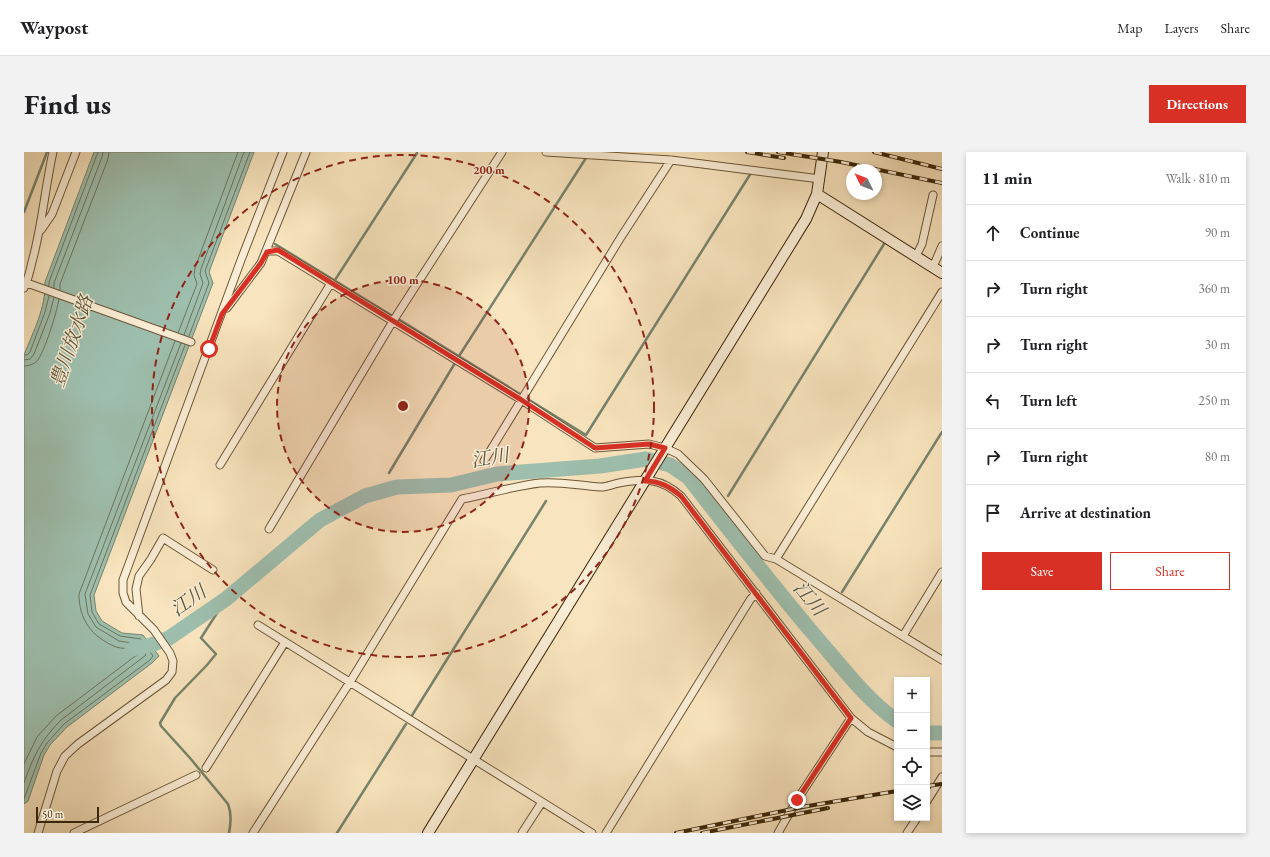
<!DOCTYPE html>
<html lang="en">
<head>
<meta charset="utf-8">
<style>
	body { margin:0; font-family:"EB Garamond","Noto Serif JP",serif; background:#f2f2f2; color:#202124 }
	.controls { position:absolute; right:12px; bottom:12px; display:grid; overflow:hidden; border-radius:0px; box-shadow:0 2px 6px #0003 }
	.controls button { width:36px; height:36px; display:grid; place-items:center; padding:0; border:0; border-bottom:1px solid #e0e0e0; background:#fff; color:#202124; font:20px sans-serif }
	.compass { position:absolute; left:822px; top:12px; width:36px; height:36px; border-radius:50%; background:#fff; box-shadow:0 2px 6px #0003; rotate:312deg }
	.scale { position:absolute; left:12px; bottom:10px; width:63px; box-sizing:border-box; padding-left:4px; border:2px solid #3c280a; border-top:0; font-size:11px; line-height:14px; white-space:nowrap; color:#3c280a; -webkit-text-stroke:3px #faedd5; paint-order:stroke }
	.stop { position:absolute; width:12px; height:12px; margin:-9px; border:3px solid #d93025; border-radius:50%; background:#fff }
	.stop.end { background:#d93025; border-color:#fff; box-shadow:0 1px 4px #0008 }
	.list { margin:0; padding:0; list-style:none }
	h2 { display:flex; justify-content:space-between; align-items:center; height:52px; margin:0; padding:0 16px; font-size:17px }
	h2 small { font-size:13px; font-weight:400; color:#757577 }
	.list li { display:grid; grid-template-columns:26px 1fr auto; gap:12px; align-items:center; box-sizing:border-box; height:56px; padding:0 16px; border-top:1px solid #e0e0e0 }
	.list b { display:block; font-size:15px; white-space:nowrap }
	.list em { font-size:13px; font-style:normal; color:#757577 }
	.actions { display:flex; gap:8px; padding:12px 16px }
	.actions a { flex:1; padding:9px 0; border:1px solid #d93025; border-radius:0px; text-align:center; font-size:14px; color:#d93025 }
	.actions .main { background:#d93025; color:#fff }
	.icon { flex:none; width:22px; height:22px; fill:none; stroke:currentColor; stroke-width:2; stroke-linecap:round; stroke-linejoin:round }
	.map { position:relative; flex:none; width:918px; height:681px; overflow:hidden; border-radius:0px }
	header { display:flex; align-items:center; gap:24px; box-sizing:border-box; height:56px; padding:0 20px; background:#fff; border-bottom:1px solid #e0e0e0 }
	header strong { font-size:19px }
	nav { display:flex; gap:22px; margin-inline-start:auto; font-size:14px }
	.intro { display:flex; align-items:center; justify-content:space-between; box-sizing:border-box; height:96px; padding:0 24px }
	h1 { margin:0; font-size:28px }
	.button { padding:10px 18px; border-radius:0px; background:#d93025; color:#fff; font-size:14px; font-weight:700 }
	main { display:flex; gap:24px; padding:0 24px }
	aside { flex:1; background:#fff; border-radius:0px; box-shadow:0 2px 6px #0003 }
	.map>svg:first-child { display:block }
	.water { fill:#9ebfae; stroke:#77836c }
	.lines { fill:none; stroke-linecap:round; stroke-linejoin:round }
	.shore { stroke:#6d745c; stroke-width:1 }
	.stream { stroke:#77836c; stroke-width:2.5 }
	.river { stroke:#9ebfae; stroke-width:15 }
	.street-casing { stroke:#6b5737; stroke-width:9 }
	.secondary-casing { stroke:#3c280a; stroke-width:12 }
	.street { stroke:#faedd5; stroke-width:7 }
	.secondary { stroke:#faedd5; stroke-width:10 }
	.rail-casing { stroke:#3c280a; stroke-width:4 }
	.rail { stroke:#faedd5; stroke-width:2.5; stroke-dasharray:8; stroke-linecap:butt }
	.route { stroke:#d93025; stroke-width:5 }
	.ring { fill:none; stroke:#8f2418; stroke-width:2; stroke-dasharray:7 5 }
	.labels { text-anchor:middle; stroke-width:3; stroke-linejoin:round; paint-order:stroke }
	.water-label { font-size:19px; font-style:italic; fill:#59553b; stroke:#faedd5 }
	.centre { fill:#8f2418; stroke:#faedd5; stroke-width:2 }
	.ring-label { font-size:12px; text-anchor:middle; font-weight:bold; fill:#8f2418; stroke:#faedd5; stroke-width:3; stroke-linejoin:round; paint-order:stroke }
</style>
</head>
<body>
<header>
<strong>Waypost</strong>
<nav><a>Map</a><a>Layers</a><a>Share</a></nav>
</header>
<div class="intro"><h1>Find us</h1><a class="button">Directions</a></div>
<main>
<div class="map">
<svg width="918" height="681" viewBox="0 0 918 681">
	<rect width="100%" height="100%" fill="#f8e4be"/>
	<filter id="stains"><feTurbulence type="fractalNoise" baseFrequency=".005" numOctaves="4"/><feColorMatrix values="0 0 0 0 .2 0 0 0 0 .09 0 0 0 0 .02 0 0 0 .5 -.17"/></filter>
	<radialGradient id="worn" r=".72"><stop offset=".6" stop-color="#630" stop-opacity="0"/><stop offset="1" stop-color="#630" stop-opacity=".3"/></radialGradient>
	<!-- water -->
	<path class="water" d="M70 0H230L185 120 189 131 70 443 72 459 78 469 98 481 119 483 135 504 128 511 43 575 26 593 20 603 4 649 0 652V203C9 180 22 156 21 130Z"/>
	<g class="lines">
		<!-- shore -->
		<path class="shore" d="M25 134V130L74 0
			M30 136V131L78 5 79 0
			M36 138V132L84 7 85 0
			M154 181 173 132 170 123 171 116 214 0
			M160 183 179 131 176 122 177 117 220 0
			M165 184 185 131 181 119 226 0
			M0 203H3L6 200 21 160 25 144
			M0 208 6 207 10 202 26 161 30 145
			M0 214C4 214 8 213 12 210 20 203 33 159 35 147
			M0 612 13 585 32 564 114 502 111 497C105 496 98 497 92 495 68 485 55 468 55 442L151 189
			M0 631C9 605 17 588 37 568L122 503 114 492 95 489 72 475 64 462 61 442 157 191
			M0 647 17 601 23 591 40 572 126 508 129 504 117 487 96 484 75 472 68 460 66 443 161 193"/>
		<!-- stream -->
		<path class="stream" d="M0 60 23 0
			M251 92 367 163
			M311 128 393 1
			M376 168 496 242
			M435 204 562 6
			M502 246 562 283 727 21
			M365 321 431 211
			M704 344 860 92
			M818 440 918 280
			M202 447 177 486 192 502 183 513 151 546 136 571 137 574 166 606 204 652C208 662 207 671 205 681
			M387 565 522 349
			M313 681 382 572"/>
		<!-- river -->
		<path class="river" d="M108 497 127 493 145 486 161 475 202 447 296 368 341 344 373 335 427 333 473 322 576 314 622 307 646 313 664 325C706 379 749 434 793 486 818 515 842 547 873 569
			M903 581H918"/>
		<!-- street casing -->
		<g class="street-casing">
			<path id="street" d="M522 0 647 8 796 27
				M17 78 28 62 52 0
				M243 99H254L496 247 571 296 625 292 641 296 654 302 680 327 741 404 752 407 918 508
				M892 104 898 92 909 43
				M909 115 918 94
				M3 131 167 190
				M0 136C4 128 6 119 8 110 18 74 21 36 29 0
				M203 156 237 111 282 0
				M460 309 597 85 647 8
				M196 313 307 131
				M245 377 369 169 478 0
				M752 407 918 140
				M115 464 112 437 115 424 127 407 139 386 189 418
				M234 473 568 681
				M879 484 918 420
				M903 600H918
				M182 616 261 490
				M903 649 918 625
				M14 681 33 619 41 604 54 592 142 528 148 520 149 509 146 501 130 478 102 450 99 441V428L217 108 259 0
				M50 681 172 623
				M229 681 326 530 438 347C464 342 490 334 516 331 537 329 556 334 577 335 583 335 589 332 595 331 620 326 637 326 657 344L827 566 844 580 873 595
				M498 681 518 650
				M582 681 726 448 732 441
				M754 681 773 648 827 566
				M883 681 893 666"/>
		</g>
		<!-- secondary casing -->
		<g class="secondary-casing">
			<path id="secondary" d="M793 42 918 121
				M404 681 782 67 793 42 799 0"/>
		</g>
		<!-- street -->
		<use href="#street" class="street"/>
		<!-- secondary -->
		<use href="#secondary" class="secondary"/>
		<!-- rail casing -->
		<g class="rail-casing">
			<path id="rail" d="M723 0 760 6
				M754 0 817 10 918 31
				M850 0 918 17
				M903 634 918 632
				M652 681 778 655 873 639
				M678 681 804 656"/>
		</g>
		<!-- rail -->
		<use href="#rail" class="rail"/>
	</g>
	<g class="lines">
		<!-- route -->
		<path class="route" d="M185 197 198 162 237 111 243 100 254 98 496 247 571 296 625 292 641 296 621 329C636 329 646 335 657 344L827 566 773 648"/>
	</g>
	<!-- distance rings -->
	<circle cx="379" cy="254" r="126" fill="#8f2418" fill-opacity=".12"/>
	<g class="ring">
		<circle cx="379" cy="254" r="126"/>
		<circle cx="379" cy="254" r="251"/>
	</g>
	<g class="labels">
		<!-- water labels -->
		<g class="water-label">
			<text transform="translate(47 189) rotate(-71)" y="7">豊川放水路</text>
			<text transform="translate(466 305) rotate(-9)" y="7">江川</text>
			<text transform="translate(786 446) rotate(50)" y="7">江川</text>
			<text transform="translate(164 448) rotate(-35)" y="7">江川</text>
		</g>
	</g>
	<circle cx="379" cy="254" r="6" class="centre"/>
	<g class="ring-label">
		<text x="465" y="22">200 m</text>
		<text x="379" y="132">100 m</text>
	</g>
	<rect width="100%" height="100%" filter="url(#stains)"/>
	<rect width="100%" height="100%" fill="url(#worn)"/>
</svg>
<div class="controls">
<button>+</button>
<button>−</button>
<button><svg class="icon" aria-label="locate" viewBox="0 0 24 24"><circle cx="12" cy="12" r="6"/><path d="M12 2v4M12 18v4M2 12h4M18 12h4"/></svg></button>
<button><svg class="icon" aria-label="layers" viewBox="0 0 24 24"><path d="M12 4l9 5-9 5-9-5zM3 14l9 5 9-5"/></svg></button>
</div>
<svg class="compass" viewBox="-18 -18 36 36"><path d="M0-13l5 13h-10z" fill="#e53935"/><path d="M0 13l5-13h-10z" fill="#757577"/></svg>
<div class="scale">50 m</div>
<div class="stop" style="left:185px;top:197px"></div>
<div class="stop end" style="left:773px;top:648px"></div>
</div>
<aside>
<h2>11 min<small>Walk · 810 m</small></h2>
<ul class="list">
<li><svg class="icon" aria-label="ahead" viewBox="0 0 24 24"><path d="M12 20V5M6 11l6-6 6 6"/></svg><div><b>Continue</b></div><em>90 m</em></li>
<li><svg class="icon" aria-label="right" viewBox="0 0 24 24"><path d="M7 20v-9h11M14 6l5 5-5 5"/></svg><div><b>Turn right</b></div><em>360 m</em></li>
<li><svg class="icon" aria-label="right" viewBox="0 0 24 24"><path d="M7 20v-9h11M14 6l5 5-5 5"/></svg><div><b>Turn right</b></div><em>30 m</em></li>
<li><svg class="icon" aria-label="left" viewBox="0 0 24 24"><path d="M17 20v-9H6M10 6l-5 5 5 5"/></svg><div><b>Turn left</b></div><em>250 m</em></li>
<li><svg class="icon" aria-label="right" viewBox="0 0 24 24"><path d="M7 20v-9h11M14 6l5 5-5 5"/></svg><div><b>Turn right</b></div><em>80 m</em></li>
<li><svg class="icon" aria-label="arrive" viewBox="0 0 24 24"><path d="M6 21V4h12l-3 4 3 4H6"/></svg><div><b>Arrive at destination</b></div></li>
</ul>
<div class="actions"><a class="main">Save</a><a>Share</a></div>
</aside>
</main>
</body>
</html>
